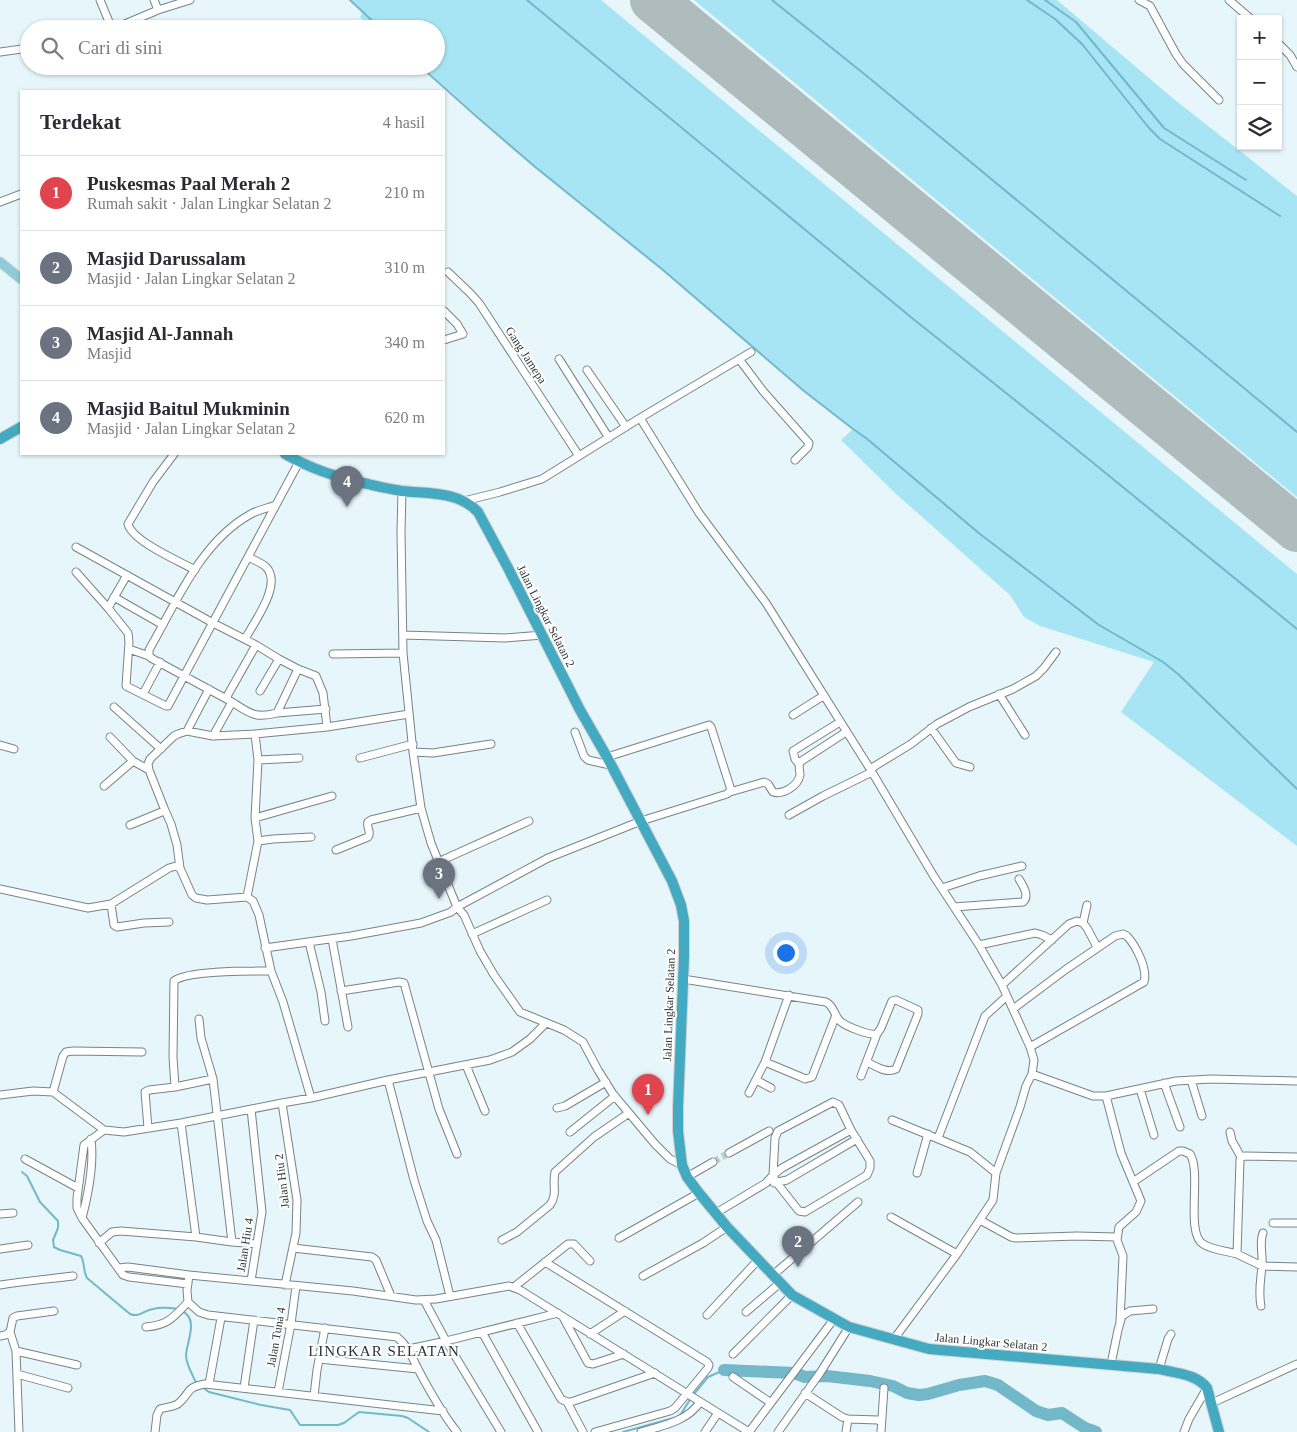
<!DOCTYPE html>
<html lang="id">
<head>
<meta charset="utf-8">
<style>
	body { margin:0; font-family:"Times New Roman",serif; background:#f2f2f3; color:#2b2b33 }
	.controls { position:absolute; right:15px; top:15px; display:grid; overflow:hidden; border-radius:0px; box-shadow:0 1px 4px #0004 }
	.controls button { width:45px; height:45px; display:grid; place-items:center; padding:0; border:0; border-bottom:1px solid #e1e1e2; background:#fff; color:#2b2b33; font:25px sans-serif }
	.you { position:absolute; left:785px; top:952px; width:18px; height:18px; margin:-12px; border:4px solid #fff; border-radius:50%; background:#1a73e8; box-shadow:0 0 0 8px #1a73e833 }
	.badge { display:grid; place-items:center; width:32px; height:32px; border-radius:50%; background:#d93025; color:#fff; font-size:16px; font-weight:700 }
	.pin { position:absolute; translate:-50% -41px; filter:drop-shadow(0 1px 2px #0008) }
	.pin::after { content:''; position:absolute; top:26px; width:18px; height:15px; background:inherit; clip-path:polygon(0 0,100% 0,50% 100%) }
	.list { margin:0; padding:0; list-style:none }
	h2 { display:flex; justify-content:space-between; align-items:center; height:65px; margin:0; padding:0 20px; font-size:21px }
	h2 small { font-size:16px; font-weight:400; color:#7c7c81 }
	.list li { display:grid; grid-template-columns:32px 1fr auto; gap:15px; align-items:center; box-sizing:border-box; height:75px; padding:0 20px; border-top:1px solid #e1e1e2 }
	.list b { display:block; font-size:19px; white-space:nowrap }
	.list p { margin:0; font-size:16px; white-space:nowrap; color:#7c7c81 }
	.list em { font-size:16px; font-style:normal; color:#7c7c81 }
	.icon { flex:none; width:28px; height:28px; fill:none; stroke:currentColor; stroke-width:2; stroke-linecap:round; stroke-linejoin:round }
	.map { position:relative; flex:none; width:1297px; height:1432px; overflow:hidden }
	.search { position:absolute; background:#fff; box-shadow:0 1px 4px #0004; left:20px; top:20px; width:425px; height:55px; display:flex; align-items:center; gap:12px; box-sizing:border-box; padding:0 18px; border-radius:28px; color:#7c7c81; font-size:19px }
	.panel { position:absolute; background:#fff; box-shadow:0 1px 4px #0004; left:20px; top:90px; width:425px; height:365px; border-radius:0px }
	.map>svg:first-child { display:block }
	.green { fill:#a7e5f5 }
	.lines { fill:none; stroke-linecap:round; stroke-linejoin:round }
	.stream { stroke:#72b8c9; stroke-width:2 }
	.river { stroke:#72b8c9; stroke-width:12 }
	.runway { stroke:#aebcbe; stroke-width:46 }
	.minor-tunnel { stroke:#c1cfd3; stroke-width:7; stroke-dasharray:7 3.5; stroke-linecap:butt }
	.minor-casing { stroke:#768488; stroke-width:9 }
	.major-casing { stroke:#d1d2d3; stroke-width:11 }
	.highway-casing { stroke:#d1d2d3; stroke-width:12 }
	.minor { stroke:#fff; stroke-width:7 }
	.major { stroke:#8eccda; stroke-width:9 }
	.highway { stroke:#43aac1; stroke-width:10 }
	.labels { text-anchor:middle; stroke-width:4; stroke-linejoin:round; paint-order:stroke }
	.street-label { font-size:12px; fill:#2e3435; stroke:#fff }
	.quarter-label { font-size:15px; letter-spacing:1px; fill:#2e3435; stroke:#fff }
</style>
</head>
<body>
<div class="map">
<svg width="1297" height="1432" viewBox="0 0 1297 1432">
	<rect width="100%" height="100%" fill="#e6f6fa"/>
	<!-- green -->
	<path class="green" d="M350 0H601L1297 574V846L1121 712 1154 662 1040 626 1024 617 1010 595 895 493 841 440 853 429 804 391 663 270 534 166 423 67 416 72 410 66H436V29H372L360 17 363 12Z
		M694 0H1057L1175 100 1297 196V497Z"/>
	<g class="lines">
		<!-- stream -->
		<path class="stream" d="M350 0 381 29
			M527 0 912 318 1070 444 1297 629
			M772 0 868 77 1297 432
			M1027 0 1055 19 1082 44 1149 128 1160 139 1280 216
			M1045 0 1076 22 1164 128 1246 180
			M420 66 476 116 534 166 663 270 804 391 853 429 866 438 980 534 1099 625 1163 662 1178 674 1297 789
			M22 1172 27 1176 40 1202 58 1221V1228L53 1240 54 1247 60 1250 81 1256C85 1263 83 1271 87 1278L130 1314C140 1318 144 1310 153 1309 161 1307 171 1308 178 1309
			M182 1311C199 1319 187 1341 186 1355 186 1362 189 1368 192 1374 194 1378 194 1381 198 1384
			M202 1387 209 1392 261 1405 290 1410 300 1425H338L344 1423 359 1412 402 1416 408 1418 429 1432
			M694 1394 708 1377 724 1370
			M623 1432 677 1417 681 1414 691 1398"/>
		<!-- river -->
		<path class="river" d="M724 1370 794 1373 805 1377 827 1376 870 1381 893 1386 907 1393 919 1395 928 1394 959 1385 985 1381 998 1385 1036 1411 1048 1415 1062 1413 1085 1428 1096 1432"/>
		<!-- runway -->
		<path class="runway" d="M653 0 1297 529"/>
		<!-- minor-tunnel -->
		<path class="minor-tunnel" d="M713 1162 729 1153"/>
		<!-- minor casing -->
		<g class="minor-casing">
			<path id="minor" d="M100 0 112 29
				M154 0 158 10
				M1139 0 1150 6 1176 54 1183 64 1219 100
				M1229 0 1251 19
				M113 29 158 10 190 0
				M1278 43 1290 55 1297 67
				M0 52 29 48
				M0 202 21 194
				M448 272 470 293 479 303 579 456
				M444 311 457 324 463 334 444 340
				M559 359 609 438
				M739 359 763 391 809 443 808 447 795 460
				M587 370 626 427
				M640 418 699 513 766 603 872 772 933 875 979 945 1002 985 1030 1047 1034 1060 1032 1074 1026 1086 1020 1107 996 1173 993 1200 957 1254 894 1339
				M174 454 153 482 128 524C132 541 179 561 195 570
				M464 501 500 492 542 479 640 418 751 352
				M76 547 213 623 256 645 279 659 298 669 316 676 323 693 327 727
				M76 572 108 608
				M127 575 108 608 128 633 129 642 126 686 166 706H168L299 462
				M114 597 163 625
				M403 635 505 638 543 635
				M245 639C254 622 283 584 266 567 262 563 254 560 248 557
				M129 649 149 656
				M333 654 403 653
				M260 691 279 659
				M143 694 160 662
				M999 694 1025 735
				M226 698 256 645
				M232 702 151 658 149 656V650C176 603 201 541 251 514 258 510 268 508 276 505
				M114 707 161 749
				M277 713 326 709
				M793 715 823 696
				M931 728 956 763 970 767
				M187 731 209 689
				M575 732 584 756 588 760 610 765
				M213 736 232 702C249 713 255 719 277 713L298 669
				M110 737 133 761 149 770
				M0 745 14 749
				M413 752 433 753 491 744
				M607 757 709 725 711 727 731 790 727 794 641 821 548 858 457 907 464 915 480 951 494 975 520 1012 564 1030 583 1042 598 1070 613 1094 655 1144 670 1159 682 1165
				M360 758 413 744
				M258 760 299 758
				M799 764 795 759 793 751 840 722
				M870 769 911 744 937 724 969 707 1013 689 1036 676 1044 668 1056 652
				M104 786 133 761
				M730 792 764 782 768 784 773 792C783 795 798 786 800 775 800 770 798 767 800 762L846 732
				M164 808 171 824 177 845 180 868 192 895 196 898 207 900 247 897 253 901 259 915 271 971 283 1002 311 1098
				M789 815 823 796 872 772
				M255 818 332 796
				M130 825 164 811V808L149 770 148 764 150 759 174 736 178 734 187 731 213 736 255 734 327 727 409 714
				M258 841 273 839 311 837
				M336 850 368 837C372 833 366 827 368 822L371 820 421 808
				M438 862 529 821
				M942 888 979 876 1022 866
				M0 889 88 908 111 904 169 868 176 866 180 868
				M247 897 258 841 255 818 258 760 255 734
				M111 904 114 925 117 927 144 923 169 922
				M1087 905 1083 923 1087 928 1097 947
				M954 907 1023 902C1030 896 1023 886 1019 879
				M472 934 547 900
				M332 939 348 1027
				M309 942 321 992 325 1021
				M979 945 1035 933 1042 935 1052 940
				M265 948 351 936 421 923 451 912 457 907 431 843 421 808 413 752 403 653 401 532 402 491
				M683 979 826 1002C835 1007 833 1014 840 1021 845 1026 870 1036 877 1034
				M1002 985 1069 924 1077 921 1083 923
				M341 991 399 982 404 983 439 1109 457 1154
				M1013 1009 1065 970 1115 936 1123 934 1127 936C1136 946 1148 969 1144 982L1030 1047
				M765 1062 801 1077 805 1079 812 1077 836 1015
				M466 1065 485 1111
				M1032 1074 1093 1096H1106L1176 1081 1211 1079 1297 1081
				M861 1076 877 1034 881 1028 892 1001 896 1000 918 1010V1014L896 1069C887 1074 875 1066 867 1062
				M388 1080 414 1180 427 1221 436 1240 450 1296
				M756 1080 771 1088
				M1191 1080 1202 1116
				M1164 1083 1180 1127
				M175 1087 173 1057 174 981C187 970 252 971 271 971
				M1140 1089 1154 1135
				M53 1092 63 1056 66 1052 73 1051 142 1052
				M749 1093 765 1062 789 995
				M0 1095 33 1091 53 1092 104 1130 124 1132 181 1123 282 1103 311 1098 388 1080 490 1060 512 1052 530 1039 546 1023
				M1106 1096 1121 1153 1141 1201 1136 1212 1119 1227 1117 1240 1123 1256 1120 1322
				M833 1102 839 1105 851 1130 870 1161V1168L867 1175 805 1212 799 1211 776 1182 773 1175 775 1138 778 1131Z
				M282 1103 297 1200 296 1233 285 1285
				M557 1108 565 1106 606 1082
				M892 1120 970 1152 996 1173
				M181 1123 196 1237
				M148 1128 145 1092 149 1090 175 1087 213 1079
				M104 1130 84 1145 77 1198V1208L82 1218 123 1275 129 1277 188 1284
				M570 1132 615 1096
				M1230 1132 1232 1141 1241 1157
				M938 1138 985 1016 1007 996
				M729 1153 769 1131
				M1297 1157 1245 1156 1241 1157 1240 1160 1237 1254 1262 1266 1297 1267
				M25 1159 78 1188
				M917 1173 928 1134
				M687 1177 713 1162
				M1133 1182 1179 1151H1183L1190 1154C1202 1172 1185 1233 1203 1244 1212 1250 1227 1251 1237 1254
				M774 1183 787 1180 792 1177 857 1139
				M716 1213 766 1183 773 1175 782 1168 851 1130
				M0 1214 13 1213
				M891 1217 957 1254
				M82 1218C88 1195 94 1162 91 1139
				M980 1220 1011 1237 1016 1238 1077 1236 1117 1237
				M1273 1223H1297
				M619 1238 699 1193
				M502 1240 517 1232 550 1205C558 1194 552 1184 555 1172L594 1137 629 1113
				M232 1242 257 1244
				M99 1243 112 1232 121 1231 196 1237 232 1242 213 1079 201 1038 199 1019
				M293 1248 372 1257 376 1260 391 1296
				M0 1249 28 1245
				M545 1262 707 1362 709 1365 708 1368 675 1408 670 1411 595 1432
				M119 1268 128 1267 189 1275 353 1291 416 1300 436 1299 509 1286 520 1290 749 1432
				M189 1275 187 1290 188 1302 199 1312 208 1315 397 1337C408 1346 412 1357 418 1369 429 1390 442 1413 457 1432
				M773 1275 858 1202
				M643 1276 703 1243 727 1227
				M251 1281 262 1212 251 1109
				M0 1285C25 1281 49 1279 73 1276
				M514 1287 568 1244H574L590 1261
				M424 1300 446 1341 501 1432
				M1261 1306C1258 1292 1261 1279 1262 1265 1263 1254 1259 1243 1263 1233
				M746 1312 780 1283
				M707 1315 759 1259
				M563 1317 588 1363 593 1364 624 1354
				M517 1323 561 1399 567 1402 583 1432
				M146 1327C168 1325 173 1318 188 1302
				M10 1332 16 1351 19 1432
				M482 1332 538 1432
				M590 1334 625 1311
				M0 1336 5 1335 10 1332 13 1318 17 1316 54 1311
				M409 1349 446 1341 558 1313
				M16 1351 77 1365
				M733 1354 792 1295
				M319 1359 418 1369
				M1111 1364 1118 1330 1122 1316 1130 1311 1153 1309
				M1159 1369 1168 1339 1171 1334
				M17 1374 68 1388
				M733 1377 771 1403
				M209 1384 221 1318
				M244 1388 254 1320
				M278 1392 291 1324 296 1286
				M805 1393 842 1417 848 1419 878 1420 881 1422
				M314 1396 317 1370 325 1328
				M567 1402H571L655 1373
				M1212 1403 1297 1364
				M155 1432 157 1415 160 1409C166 1407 175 1407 179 1403 192 1391 185 1388 205 1384L443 1411
				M641 1432C662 1426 688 1421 700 1402
				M705 1432 718 1413
				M749 1432 834 1319
				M778 1432 820 1373 849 1327
				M846 1432 848 1419
				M881 1432 884 1388
				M1184 1432 1189 1419 1207 1388"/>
		</g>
		<!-- major casing -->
		<g class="major-casing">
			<path id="major" d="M0 262 21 279"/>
		</g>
		<!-- highway casing -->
		<g class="highway-casing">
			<path id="highway" d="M0 439 21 427
				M285 454C311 469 338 478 368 484 379 487 391 489 402 491 429 494 458 491 478 512L508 568 580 710 607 757 672 881 681 905 684 921V957L678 1108V1131L682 1165 687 1177 699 1193 727 1227 792 1295 849 1327 929 1349 1159 1369C1175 1373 1197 1374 1207 1388L1219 1432"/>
		</g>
		<!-- minor -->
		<use href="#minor" class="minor"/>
		<!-- major -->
		<use href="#major" class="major"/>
		<!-- highway -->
		<use href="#highway" class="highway"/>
	</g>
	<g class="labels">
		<!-- street labels -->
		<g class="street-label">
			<text transform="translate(526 355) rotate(57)" y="4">Gang Jamepa</text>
			<text transform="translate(546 616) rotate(63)" y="4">Jalan Lingkar Selatan 2</text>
			<text transform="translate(669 1005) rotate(-88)" y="4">Jalan Lingkar Selatan 2</text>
			<text transform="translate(282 1181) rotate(-97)" y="4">Jalan Hiu 2</text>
			<text transform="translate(245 1245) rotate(-81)" y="4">Jalan Hiu 4</text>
			<text transform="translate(276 1337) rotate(-80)" y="4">Jalan Tuna 4</text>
			<text transform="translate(991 1342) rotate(5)" y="4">Jalan Lingkar Selatan 2</text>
		</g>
		<!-- quarter labels -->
		<g class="quarter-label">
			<text x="384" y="1356">LINGKAR SELATAN</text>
		</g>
	</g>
</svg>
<div class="controls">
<button>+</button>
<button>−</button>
<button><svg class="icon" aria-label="layers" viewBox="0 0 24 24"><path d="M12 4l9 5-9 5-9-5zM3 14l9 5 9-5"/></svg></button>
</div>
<div class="you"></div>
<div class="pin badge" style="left:648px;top:1115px;background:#e0444e">1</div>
<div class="pin badge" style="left:798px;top:1267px;background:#6b7280">2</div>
<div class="pin badge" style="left:439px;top:899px;background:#6b7280">3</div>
<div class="pin badge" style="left:347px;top:507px;background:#6b7280">4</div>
<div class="search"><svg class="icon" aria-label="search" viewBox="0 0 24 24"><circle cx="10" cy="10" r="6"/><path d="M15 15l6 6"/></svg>Cari di sini</div>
<section class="panel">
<h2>Terdekat<small>4 hasil</small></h2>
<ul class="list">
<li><span class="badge" style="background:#e0444e">1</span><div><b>Puskesmas Paal Merah 2</b><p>Rumah sakit · Jalan Lingkar Selatan 2</p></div><em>210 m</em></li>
<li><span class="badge" style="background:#6b7280">2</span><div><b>Masjid Darussalam</b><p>Masjid · Jalan Lingkar Selatan 2</p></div><em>310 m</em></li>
<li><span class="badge" style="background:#6b7280">3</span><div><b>Masjid Al-Jannah</b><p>Masjid</p></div><em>340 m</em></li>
<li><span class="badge" style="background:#6b7280">4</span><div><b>Masjid Baitul Mukminin</b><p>Masjid · Jalan Lingkar Selatan 2</p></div><em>620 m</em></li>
</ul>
</section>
</div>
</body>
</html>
